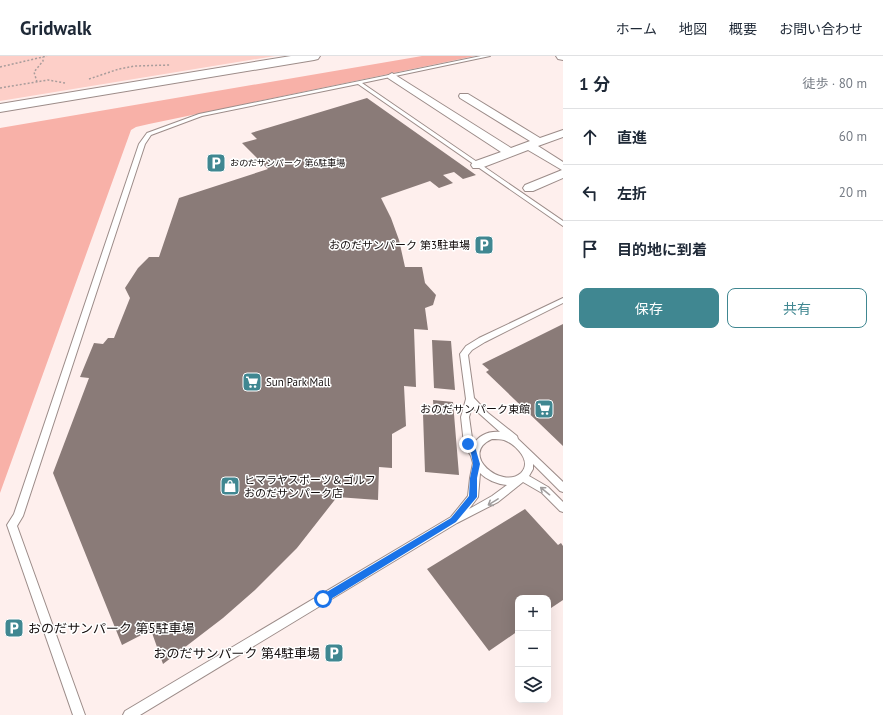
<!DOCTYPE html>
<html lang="ja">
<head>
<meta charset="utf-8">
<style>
	body { margin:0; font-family:"PT Sans","Noto Sans JP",sans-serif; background:#f2f2f3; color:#1f2937 }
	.controls { position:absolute; right:12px; bottom:12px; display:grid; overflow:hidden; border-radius:8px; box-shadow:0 4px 16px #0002 }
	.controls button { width:36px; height:36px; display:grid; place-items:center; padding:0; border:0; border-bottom:1px solid #e0e1e3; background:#fff; color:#1f2937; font:20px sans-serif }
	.stop { position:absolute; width:12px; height:12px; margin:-9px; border:3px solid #1a73e8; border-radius:50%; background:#fff }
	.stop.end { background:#1a73e8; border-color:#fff; box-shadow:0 1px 4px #0008 }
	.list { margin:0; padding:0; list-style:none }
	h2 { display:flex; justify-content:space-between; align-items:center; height:52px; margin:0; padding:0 16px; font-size:17px }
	h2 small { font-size:13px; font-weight:400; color:#747a83 }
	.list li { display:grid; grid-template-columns:26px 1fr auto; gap:12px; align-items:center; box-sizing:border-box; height:56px; padding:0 16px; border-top:1px solid #e0e1e3 }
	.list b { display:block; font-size:15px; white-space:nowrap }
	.list em { font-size:13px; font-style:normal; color:#747a83 }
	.actions { display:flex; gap:8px; padding:12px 16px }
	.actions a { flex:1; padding:9px 0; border:1px solid #408791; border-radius:8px; text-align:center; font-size:14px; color:#408791 }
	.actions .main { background:#408791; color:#fff }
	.icon { flex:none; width:22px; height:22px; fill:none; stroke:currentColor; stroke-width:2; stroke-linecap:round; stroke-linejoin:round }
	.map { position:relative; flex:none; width:563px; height:659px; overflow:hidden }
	header { display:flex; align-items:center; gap:24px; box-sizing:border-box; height:56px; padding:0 20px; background:#fff; border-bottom:1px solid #e0e1e3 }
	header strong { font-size:19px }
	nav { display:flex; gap:22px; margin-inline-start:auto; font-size:14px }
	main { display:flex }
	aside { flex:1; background:#fff }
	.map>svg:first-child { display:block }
	.green { fill:#fdcfc8 }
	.water { fill:#f8b1a8 }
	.building { fill:#8a7b78 }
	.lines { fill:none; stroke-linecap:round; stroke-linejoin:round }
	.lane-casing { stroke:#9c8c89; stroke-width:2 }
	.street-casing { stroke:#9c8c89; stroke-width:2 }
	.secondary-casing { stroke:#9c8c89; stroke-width:2 }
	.path { stroke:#a89c9b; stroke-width:1.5; stroke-dasharray:2 2; stroke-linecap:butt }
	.lane { fill:#fff; fill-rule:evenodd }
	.street { fill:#fff; fill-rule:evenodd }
	.secondary { fill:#fff; fill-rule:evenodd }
	.oneway { stroke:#a19e9e }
	.route { fill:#1a73e8 }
	.labels { text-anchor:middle; stroke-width:3; stroke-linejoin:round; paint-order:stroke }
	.far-poi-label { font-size:9px; fill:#130d0d; stroke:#fff; text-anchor:start }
	.poi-label { font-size:11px; fill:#130d0d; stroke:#fff; text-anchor:end }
	.near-poi-label { font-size:13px; fill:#130d0d; stroke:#fff; text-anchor:start }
</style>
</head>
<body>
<header>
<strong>Gridwalk</strong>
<nav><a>ホーム</a><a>地図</a><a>概要</a><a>お問い合わせ</a></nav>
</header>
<main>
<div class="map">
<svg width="563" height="659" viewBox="0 0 563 659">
	<rect width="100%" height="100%" fill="#feefed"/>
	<!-- green -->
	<path class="green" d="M0 0H275L0 45Z"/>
	<!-- water -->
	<path class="water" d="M422 0H475L149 68 136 71 131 74 0 437V72Z"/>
	<!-- building -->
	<path class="building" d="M367 42 476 119 463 123 454 116 443 119 453 127 439 132 430 125 381 142 391 162 399 184 405 211H422L425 227 436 239 433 249 425 252 428 274 414 273 416 331 404 330 406 370 392 378V412L379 411 378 444 337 441 297 492 255 534 223 562 163 608 151 574 122 589 53 417 89 322 80 321 94 287 103 288 108 282H114L130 242 125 232 138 212 149 201H159L179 142 268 113 242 87 257 83 251 77Z
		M563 268V390L486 316 489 314 482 308Z
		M432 284 451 285 455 334 434 332Z
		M433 344 453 346 459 419 425 416 423 358 434 359Z
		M525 453 558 489 561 487 563 490V544L548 554V542H518V575L489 595 427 513Z"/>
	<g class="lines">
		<!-- lane casing -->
		<g class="lane-casing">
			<path id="lane" d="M481 0H490L362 27 563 165V170L358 28 202 60 151 79 145 88 23 460 17 470 85 659H73L7 469 14 458 139 88 147 77 199 58Z
				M563 242V247L485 286 472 294 468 299 474 342 488 357 517 380 518 383 563 426V436L560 435 533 408V413L529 420 548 431 563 446V456L560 455 542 437 523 426 498 446 457 467 140 659H123L125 655 451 461 468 440 470 422 473 407 471 400 464 388 461 361 466 343 460 298 466 290 479 282ZM472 351 500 376C489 375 479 379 473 389L469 361ZM492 383C496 383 500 383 504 384 515 388 533 405 521 417 502 434 458 398 492 383ZM480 417C487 424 497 428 507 429L492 440 469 453 478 441Z"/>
		</g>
		<!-- street casing -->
		<g class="street-casing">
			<path id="street" d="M392 17 511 92 530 85 460 42 459 40 460 38H468L540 82 563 74V81L538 90 563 106V122L533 135H525L523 132 525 129 562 114 528 94 481 112H473L471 109 473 106 501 96 388 22 387 20Z"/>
		</g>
		<!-- secondary casing -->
		<g class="secondary-casing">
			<path id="secondary" d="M291 0H320L318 3 314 4 0 56V48Z
				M556 0H563V4L558 3Z"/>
		</g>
		<!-- path -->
		<path class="path" d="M0 11 47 0
			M89 23 119 13 135 10 170 9
			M37 26 34 16 43 5V1
			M0 32 48 24 65 27"/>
		<!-- lane -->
		<use href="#lane" class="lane"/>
		<!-- street -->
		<use href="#street" class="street"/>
		<!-- secondary -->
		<use href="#secondary" class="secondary"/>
	</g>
	<!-- one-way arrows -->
	<defs><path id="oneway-shaft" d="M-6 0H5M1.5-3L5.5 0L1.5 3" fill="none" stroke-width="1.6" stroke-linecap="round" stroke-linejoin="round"/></defs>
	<g class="oneway">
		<use href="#oneway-shaft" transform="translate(545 435) rotate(-141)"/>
		<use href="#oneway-shaft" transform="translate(493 446) rotate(148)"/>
	</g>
	<!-- route -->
	<path class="route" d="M468 385 471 386 476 394 480 408 477 422V441L456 466 326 546 323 547 320 546 319 543 320 540 451 462 469 440 470 422 473 408 471 397 465 388Z"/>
	<!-- icons -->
	<defs>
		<g id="parking-square" transform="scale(1)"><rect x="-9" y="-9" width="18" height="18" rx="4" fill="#408791" stroke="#fff"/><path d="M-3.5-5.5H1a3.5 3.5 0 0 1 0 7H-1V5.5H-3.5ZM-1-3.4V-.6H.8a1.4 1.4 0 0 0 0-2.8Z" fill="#fff"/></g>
		<g id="supermarket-square" transform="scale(1)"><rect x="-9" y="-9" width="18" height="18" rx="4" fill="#408791" stroke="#fff"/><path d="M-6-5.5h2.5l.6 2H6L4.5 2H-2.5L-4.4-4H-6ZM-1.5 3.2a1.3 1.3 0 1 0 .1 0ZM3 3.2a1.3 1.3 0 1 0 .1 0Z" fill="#fff"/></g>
		<g id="shop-square" transform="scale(1)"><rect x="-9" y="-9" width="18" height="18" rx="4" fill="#408791" stroke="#fff"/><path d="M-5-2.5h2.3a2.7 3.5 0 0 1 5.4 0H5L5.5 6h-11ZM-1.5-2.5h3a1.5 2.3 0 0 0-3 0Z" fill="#fff"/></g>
	</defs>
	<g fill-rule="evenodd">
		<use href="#parking-square" x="216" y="107"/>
		<use href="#parking-square" x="484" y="189"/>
		<use href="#supermarket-square" x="252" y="326"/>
		<use href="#supermarket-square" x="544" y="353"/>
		<use href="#shop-square" x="230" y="430"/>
		<use href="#parking-square" x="14" y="572"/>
		<use href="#parking-square" x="334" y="597"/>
	</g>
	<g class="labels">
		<!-- far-poi labels -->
		<g class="far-poi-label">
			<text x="230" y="110">おのだサンパーク 第6駐車場</text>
		</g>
		<!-- poi labels -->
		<g class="poi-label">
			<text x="470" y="193">おのだサンパーク 第3駐車場</text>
			<text x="266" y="330" text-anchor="start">Sun Park Mall</text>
			<text x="530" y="357">おのだサンパーク東館</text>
			<text x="244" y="428" text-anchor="start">ヒマラヤスポーツ＆ゴルフ<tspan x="244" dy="13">おのだサンパーク店</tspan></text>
		</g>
		<!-- near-poi labels -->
		<g class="near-poi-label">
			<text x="28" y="577">おのだサンパーク 第5駐車場</text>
			<text x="320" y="602" text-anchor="end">おのだサンパーク 第4駐車場</text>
		</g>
	</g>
</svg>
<div class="controls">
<button>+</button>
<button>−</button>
<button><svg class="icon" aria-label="layers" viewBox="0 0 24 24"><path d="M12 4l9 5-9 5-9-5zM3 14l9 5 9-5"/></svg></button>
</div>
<div class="stop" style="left:323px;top:543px"></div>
<div class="stop end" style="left:468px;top:388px"></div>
</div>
<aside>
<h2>1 分<small>徒歩 · 80 m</small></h2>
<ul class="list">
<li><svg class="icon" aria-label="ahead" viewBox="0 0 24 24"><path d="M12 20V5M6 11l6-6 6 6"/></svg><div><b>直進</b></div><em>60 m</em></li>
<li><svg class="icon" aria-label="left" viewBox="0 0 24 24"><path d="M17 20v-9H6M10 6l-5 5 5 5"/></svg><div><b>左折</b></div><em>20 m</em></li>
<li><svg class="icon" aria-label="arrive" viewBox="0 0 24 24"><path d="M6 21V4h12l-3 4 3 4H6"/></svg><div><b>目的地に到着</b></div></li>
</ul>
<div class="actions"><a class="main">保存</a><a>共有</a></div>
</aside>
</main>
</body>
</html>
